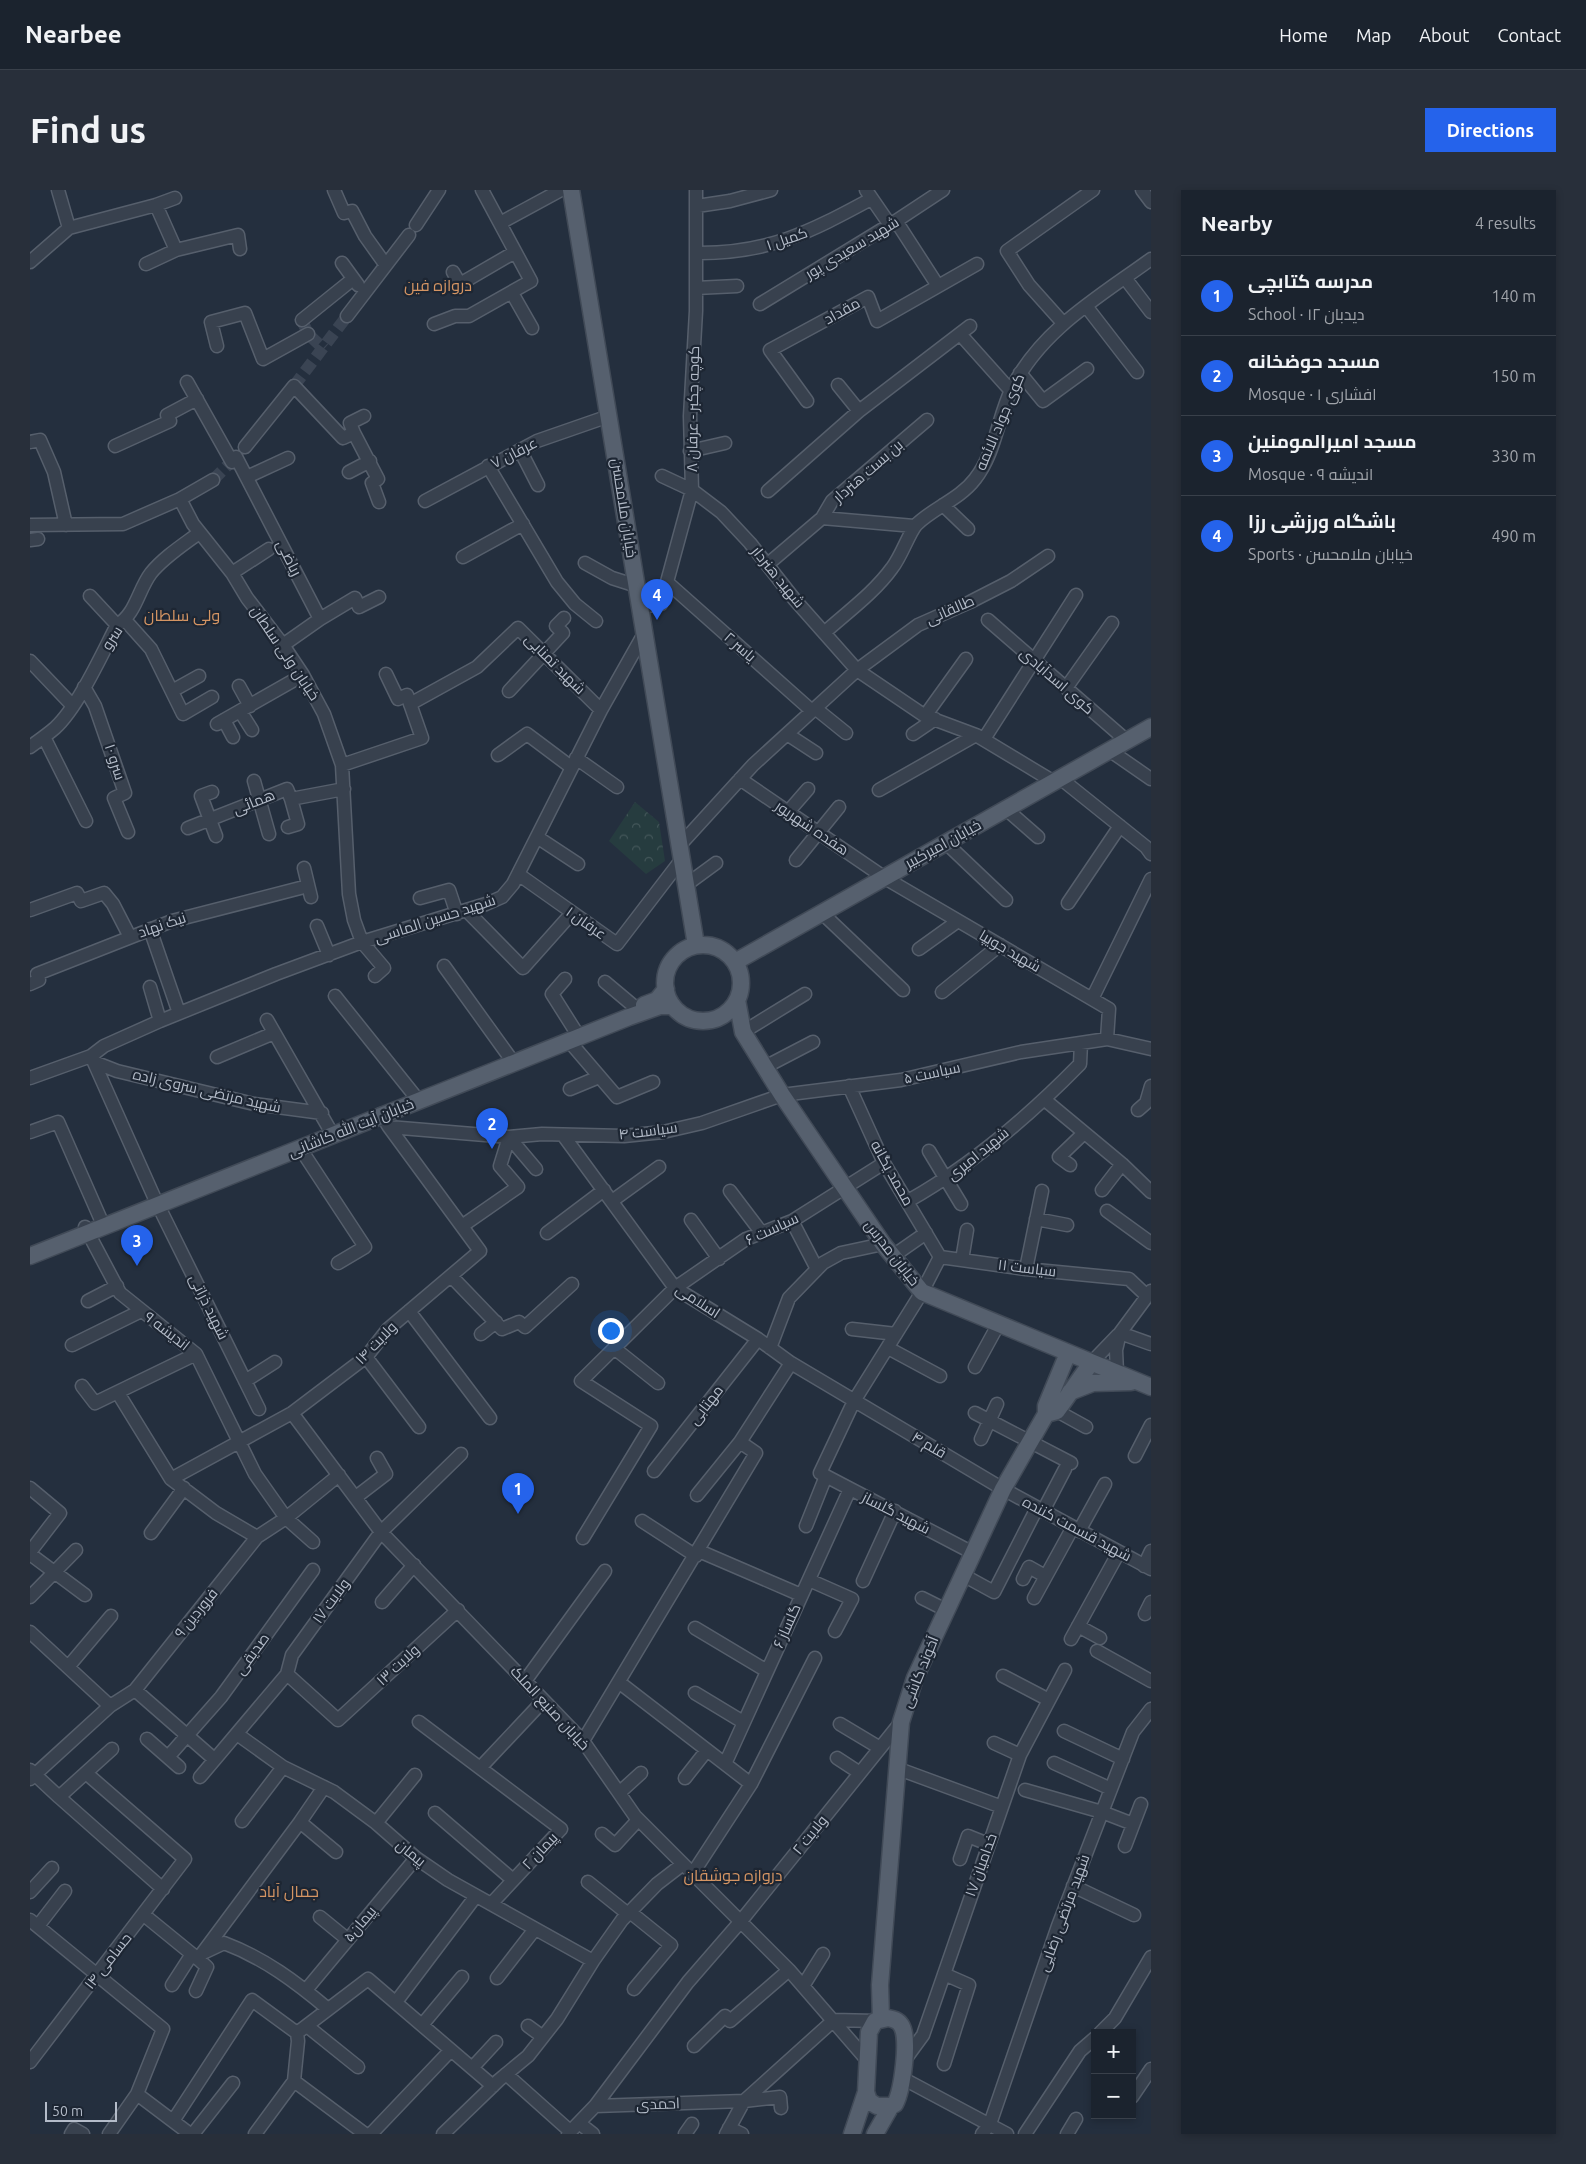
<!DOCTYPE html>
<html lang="en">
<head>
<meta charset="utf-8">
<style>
	body { margin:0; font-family:Ubuntu,Cairo,sans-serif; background:#282f3a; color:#f1f3f6 }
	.controls { position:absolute; right:15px; bottom:15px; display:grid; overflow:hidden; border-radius:0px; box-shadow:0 2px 8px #0003 }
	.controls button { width:45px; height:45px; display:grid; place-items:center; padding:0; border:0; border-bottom:1px solid #39404a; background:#1b232e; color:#f1f3f6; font:25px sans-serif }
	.scale { position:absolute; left:15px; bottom:12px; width:72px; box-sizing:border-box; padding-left:5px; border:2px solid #b4bcc9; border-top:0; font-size:14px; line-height:18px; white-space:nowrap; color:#b4bcc9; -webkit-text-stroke:4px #1d2633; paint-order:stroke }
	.you { position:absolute; left:580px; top:1140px; width:18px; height:18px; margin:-12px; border:4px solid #fff; border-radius:50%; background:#1a73e8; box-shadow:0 0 0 8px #1a73e833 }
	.badge { display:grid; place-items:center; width:32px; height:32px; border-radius:50%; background:#2563eb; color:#fff; font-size:16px; font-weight:700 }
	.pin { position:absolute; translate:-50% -41px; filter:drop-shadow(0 1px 2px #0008) }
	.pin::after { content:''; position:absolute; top:26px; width:18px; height:15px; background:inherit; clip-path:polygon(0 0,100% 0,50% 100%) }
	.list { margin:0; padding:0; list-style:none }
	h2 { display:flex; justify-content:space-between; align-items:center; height:65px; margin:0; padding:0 20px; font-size:21px }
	h2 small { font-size:16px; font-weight:400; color:#a0a4aa }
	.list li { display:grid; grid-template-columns:32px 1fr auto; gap:15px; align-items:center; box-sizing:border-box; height:80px; padding:0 20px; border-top:1px solid #39404a }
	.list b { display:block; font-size:19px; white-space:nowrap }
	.list p { margin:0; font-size:16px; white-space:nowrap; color:#a0a4aa }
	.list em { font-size:16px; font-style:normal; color:#a0a4aa }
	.map { position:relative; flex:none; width:1121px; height:1944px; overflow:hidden; border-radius:0px }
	header { display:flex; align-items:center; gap:30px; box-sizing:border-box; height:70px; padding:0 25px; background:#1b232e; border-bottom:1px solid #39404a }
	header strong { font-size:24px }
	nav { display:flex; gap:28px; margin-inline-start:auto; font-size:18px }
	.intro { display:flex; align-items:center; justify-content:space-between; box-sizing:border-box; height:120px; padding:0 30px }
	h1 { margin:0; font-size:35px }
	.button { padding:12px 22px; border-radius:0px; background:#2563eb; color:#fff; font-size:18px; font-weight:700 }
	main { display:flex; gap:30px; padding:0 30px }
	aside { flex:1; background:#1b232e; border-radius:0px; box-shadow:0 2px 8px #0003 }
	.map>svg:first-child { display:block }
	.forest { fill:url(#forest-crowns) }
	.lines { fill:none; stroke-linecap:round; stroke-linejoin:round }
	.minor-tunnel { stroke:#3a4453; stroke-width:12; stroke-dasharray:12 6; stroke-linecap:butt }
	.minor-casing { stroke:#565f6c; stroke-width:15 }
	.major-casing { stroke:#414a57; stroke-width:19 }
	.minor { stroke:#38414e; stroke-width:12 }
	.major { stroke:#56606e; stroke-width:16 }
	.labels { text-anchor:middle; stroke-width:4.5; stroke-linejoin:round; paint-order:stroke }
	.street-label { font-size:15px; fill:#b4bcc9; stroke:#1d2633 }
	.neighbourhood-label { font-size:16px; fill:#d59563; stroke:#1d2633 }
</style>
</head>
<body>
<header>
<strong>Nearbee</strong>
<nav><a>Home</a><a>Map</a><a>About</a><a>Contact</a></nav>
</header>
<div class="intro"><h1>Find us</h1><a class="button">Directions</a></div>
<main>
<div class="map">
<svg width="1121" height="1944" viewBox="0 0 1121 1944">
	<defs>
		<pattern id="forest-crowns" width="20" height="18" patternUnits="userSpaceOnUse" patternTransform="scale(1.25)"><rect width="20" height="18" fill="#263c3f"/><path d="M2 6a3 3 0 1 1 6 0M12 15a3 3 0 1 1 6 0" fill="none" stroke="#435659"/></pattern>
	</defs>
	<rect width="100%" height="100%" fill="#242f3e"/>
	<!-- forest -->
	<path class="forest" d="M605 612 629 632 635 671 616 684 579 651Z"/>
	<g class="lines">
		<!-- minor-tunnel -->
		<path class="minor-tunnel" d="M272 130 278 144 294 159
			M264 196 317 126
			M183 290 208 265"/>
		<!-- minor casing -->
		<g class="minor-casing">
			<path id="minor" d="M28 0 39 38
				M304 0 314 23 322 21 335 46 355 74
				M836 0 860 35
				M1112 0 1121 12
				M126 15 146 60
				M667 16 700 11 741 0
				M866 31 908 96
				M470 33 531 0
				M386 35 409 0
				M666 63C738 64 780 42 841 9
				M0 72 39 38 126 15 145 8
				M312 73 328 95
				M116 74 146 60 208 45 210 59
				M423 82 430 94 485 62
				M1095 88 1121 122
				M666 98 707 96
				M482 103 502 138
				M730 114 866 31 913 0
				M1056 116 1107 182
				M317 126 379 45
				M272 130 323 89
				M1033 133 999 95 977 61 1063 0
				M404 134 425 126H439L501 91 452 0
				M930 144 981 201
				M187 156 181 132 215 123 233 169 278 144
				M990 183 1013 211 1057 179
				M157 192 202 272
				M808 195 829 221
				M777 211 740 160 838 107 847 131 947 74
				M324 243 348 289 342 293 349 312
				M0 252 10 250 24 282 36 335
				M85 256 140 231 137 225 167 209
				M215 257 264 196 313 248 324 243 320 233 334 226
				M490 260 508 295
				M660 261 695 253
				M206 267 290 429 253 455
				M458 276 527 392 545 414 566 431
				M319 282 340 271
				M632 286 662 300 691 322 720 353 765 410 827 480 895 526 946 545 1024 592
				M217 287 258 268
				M738 301 829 221 940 136
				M150 309 163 334 202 383 217 408 253 455 273 485 294 524 312 575 319 704 324 730 332 752 354 778 345 786
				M395 311 507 251 579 226
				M913 315 938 339
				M792 328 884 336
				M0 335 93 334 150 309 183 290
				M0 350 8 349
				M433 367 493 334
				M555 373 582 388 607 396
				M738 374 792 328 802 311 897 230
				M202 383 239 359
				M638 393 782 521
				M60 406 87 435
				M610 417 631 414 662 300 660 226 666 121V0
				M290 429 325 408 329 417 349 407
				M95 430 121 459 153 524 182 507
				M958 430 1097 551
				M794 443C816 423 844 403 862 378 871 367 879 343 886 335 903 318 930 309 945 289 965 264 968 227 982 198 1012 139 1069 107 1121 69
				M0 471 42 515
				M209 496 220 516
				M54 497 65 516 95 603 84 608 98 642
				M1036 498 1082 433
				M142 501 169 486
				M479 501 533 443 526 436 534 428
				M380 514 447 477 488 438 571 520
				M785 518 816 543
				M210 521 222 540
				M895 526 936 469
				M194 530 203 547
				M187 534 273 485
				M757 544 786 563
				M883 544 905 529
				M14 547 56 631
				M954 549 1046 405
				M0 557C8 551 17 545 25 538 48 517 72 464 87 435 106 424 108 400 121 383 134 367 153 355 169 343
				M1079 560 1121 589
				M468 565 497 544 541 577
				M546 568 587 597
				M312 575 392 548 377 505 368 509 356 484
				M1030 588 1116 657 1121 664
				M710 589 855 688 1079 819 1077 849
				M224 591 239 644
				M849 600 946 545
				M182 602 171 606 186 646
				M976 619 1008 647
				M758 622 778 599
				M258 637 268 634 261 609
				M158 638 257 599 261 609 314 599
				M507 647 548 674
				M916 653 976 710
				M650 655 723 575 827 480 888 435 940 412 981 391 1018 366
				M766 670 809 617
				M274 678 281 707
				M488 684 587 754 652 669
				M656 695 686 673
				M390 708 419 700 427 724
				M1038 713 1090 636
				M0 720 47 703 51 711 74 703 83 714 100 747
				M437 721 493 778 542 723
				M792 723 873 800
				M287 736 299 765
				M120 739 149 823
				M889 759 928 731
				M414 776 481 869
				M535 789 522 804 546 842
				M575 792 606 818
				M0 794 9 790 7 784 142 731 278 696
				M120 797 130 831
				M912 802 970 755
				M305 806 385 906
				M1062 809 1121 689
				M237 830 300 940
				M713 842 775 804
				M539 851 587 907 623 892
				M187 867 244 843
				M62 868 125 1009
				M64 872 87 881 224 914 292 923
				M735 877 783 852
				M0 888 61 866 74 856 130 831 246 784 332 752 456 714 472 707 483 694 571 520 615 442
				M819 896 854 973 910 1067
				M540 899 569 887
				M1015 910 1092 974 1121 1002
				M1108 920 1116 913 1121 896
				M351 924 359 937 479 947 512 944 594 946 633 942 672 933 752 905 871 890 991 862 1077 849 1121 859
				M0 942 28 932 71 1030
				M533 945 645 1098 728 1149 761 1173 973 1299 1121 1379
				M479 947 506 979
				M270 958 335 1057 308 1073
				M899 961 931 1014
				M1040 975 1029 967 1054 943
				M1072 1000 1092 974
				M700 1001 731 1042
				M582 1011 629 977
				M878 1011C942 975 999 926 1050 874L1051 853
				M128 1015 229 1219
				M1077 1021 1121 1053
				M1006 1029 1037 1035
				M661 1030 689 1069
				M762 1031 787 1079
				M432 1036 488 997 470 976 479 947
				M55 1037 90 1103 166 1164 225 1284 256 1328 283 1352
				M517 1043 574 1000
				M863 1066 896 1043
				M910 1067 892 1102 824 1211 790 1283 943 1363
				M910 1067 996 1079 1099 1089 1117 1106
				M932 1070 937 1040
				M996 1079 1012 1001
				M421 1086 472 1139 489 1132 495 1137 542 1094
				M58 1111 87 1096
				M379 1121 460 1228
				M822 1139 866 1144
				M1090 1143 1121 1154
				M451 1144 466 1132
				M42 1155 111 1121
				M584 1158 628 1193
				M740 1158 759 1108 793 1073 811 1063 853 1054
				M858 1158 910 1186
				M336 1167 389 1237
				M1061 1173 1088 1145
				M945 1177 968 1135
				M1087 1183 1086 1160 1090 1143 1121 1101
				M215 1191 245 1172
				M52 1196 65 1213 166 1164
				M88 1203 141 1289 186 1323 227 1347
				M1027 1221 1056 1237
				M262 1223 351 1342 553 1551 605 1626 759 1780 837 1870
				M945 1223 1041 1273
				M951 1249 967 1214
				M1105 1266 1121 1235
				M624 1281 728 1149
				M141 1289 262 1223 336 1167 358 1139 450 1061 359 937
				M0 1298 30 1323 0 1362
				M667 1305 710 1252
				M326 1307 356 1284 347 1268
				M1013 1321 1035 1279
				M612 1331 666 1366
				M776 1336 796 1286
				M1049 1341 1075 1294
				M121 1343 154 1298
				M553 1348 621 1236 551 1191 645 1098 716 1049 762 1031 854 973
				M669 1361 771 1405
				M0 1364 55 1405
				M1114 1376 1121 1361
				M933 1385 964 1402 1007 1318
				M993 1389 999 1377 1015 1386
				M779 1390 822 1409 805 1441
				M833 1391 865 1321
				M0 1407 46 1360
				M892 1408 916 1420
				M1004 1408 1043 1337
				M352 1412 384 1375
				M1115 1424 1121 1412
				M1048 1436 1070 1448
				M665 1438 737 1481
				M0 1442 80 1516
				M1041 1449 1089 1362
				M1067 1461 1121 1491
				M38 1477 81 1426
				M257 1484 308 1530 428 1420
				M973 1486 1019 1510
				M495 1491 575 1381
				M590 1493 721 1594
				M105 1500 184 1569
				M665 1503 713 1532
				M389 1532 531 1639 461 1714
				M810 1534 850 1558
				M1034 1541 1093 1569
				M207 1544 253 1577 304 1602 346 1633 386 1668 418 1690 563 1771
				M117 1549 149 1577
				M553 1551 726 1263 710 1252 761 1173
				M964 1553 990 1565
				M138 1567 191 1507 283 1380
				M807 1568 830 1583
				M1024 1573 1081 1599
				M695 1574 820 1299
				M450 1578 513 1511
				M866 1578 972 1617
				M0 1580 29 1607 82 1559
				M170 1587 257 1484 262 1465 351 1342 431 1264
				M655 1588 677 1560
				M0 1589 80 1516 105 1500 227 1347 256 1328 309 1285
				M995 1600 1072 1622 1103 1634
				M589 1603 611 1583
				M29 1607 133 1699
				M405 1623 483 1690
				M212 1631 253 1577
				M270 1632 306 1662
				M346 1633 385 1585
				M572 1644 585 1655 608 1630
				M1095 1656 1111 1614
				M930 1669 938 1646 958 1654
				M663 1683 721 1594 785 1468
				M558 1692 598 1724
				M1043 1696 1104 1725
				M0 1702 22 1678
				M600 1722 641 1755 604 1799
				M114 1725 168 1769 270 1632 294 1597
				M290 1727 317 1749
				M0 1730 133 1839 107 1904 79 1944
				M8 1736 35 1701
				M175 1762 194 1753C234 1768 266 1792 298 1819
				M914 1784 939 1795 914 1874
				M467 1788 505 1739
				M142 1795 162 1764
				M773 1796 793 1764
				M276 1800 386 1668
				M166 1801 177 1777 168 1769
				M366 1812 446 1706
				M804 1830 845 1831
				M392 1835 432 1787
				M277 1836 328 1877
				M498 1836 513 1847
				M267 1843 338 1789 463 1896
				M1070 1843 1085 1828 1121 1767
				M664 1856 695 1826 700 1831 759 1780
				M874 1871 893 1845 990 1565 1035 1480
				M0 1872 155 1669 56 1583
				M442 1878 466 1852
				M476 1884 541 1942
				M872 1888 977 1944
				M264 1891 335 1944
				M107 1904 160 1944
				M1102 1907 1121 1879
				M565 1916 658 1792 711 1731 871 1532
				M143 1931 222 1810 267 1843 268 1851 264 1891
				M549 1933 563 1944
				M699 1938 712 1944
				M41 1944 44 1939 53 1944
				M163 1944 203 1893
				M225 1944 264 1891
				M341 1944 421 1860
				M413 1944 469 1890 498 1866 527 1829 563 1771 592 1730 627 1694 653 1674
				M538 1944 565 1916 714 1911 750 1907 751 1918
				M655 1944 662 1934
				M696 1944 714 1911 804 1830
				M952 1944 960 1934 1028 1736 1103 1542 1121 1519
				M995 1944 1050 1861 1065 1848
				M1037 1944 1046 1929"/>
		</g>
		<!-- major casing -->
		<g class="major-casing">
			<path id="major" d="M541 0 666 755
				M635 793a38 38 0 1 1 76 0a38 38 0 1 1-76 0Z
				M705 772 1121 537
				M707 810 713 842 752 905 853 1054 892 1102 1121 1197
				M614 815 627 810 636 799
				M0 1066 599 827 630 816H643
				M1040 1202 1063 1193 1101 1192
				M1016 1224 1027 1221 1061 1173
				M858 1828C863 1829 868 1830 871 1835 880 1848 872 1901 865 1914L861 1916H847L839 1911 836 1902 839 1842 845 1831Z
				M851 1829 850 1795 871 1532 885 1488 973 1299 1016 1224V1216L1038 1163
				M822 1944 836 1902
				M845 1944 861 1916"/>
		</g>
		<!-- minor -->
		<use href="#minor" class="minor"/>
		<!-- major -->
		<use href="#major" class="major"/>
	</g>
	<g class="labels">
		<!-- street labels -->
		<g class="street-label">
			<text transform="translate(757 49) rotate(-19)" y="5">کمیل ۱</text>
			<text transform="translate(822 58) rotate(-31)" y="5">شهید سعیدی پور</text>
			<text transform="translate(812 121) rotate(-29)" y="5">مقداد</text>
			<text transform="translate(663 219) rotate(-89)" y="5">کوچه چکبر - عرفان ۸</text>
			<text transform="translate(970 232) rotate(-67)" y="5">کوی جواد الائمه</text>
			<text transform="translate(484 263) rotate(-27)" y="5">عرفان ۷</text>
			<text transform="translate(838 281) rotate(-41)" y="5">بن بست هنردار</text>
			<text transform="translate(594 318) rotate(81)" y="5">خیابان ملامحسن</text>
			<text transform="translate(259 368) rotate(63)" y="5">ریاضی</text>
			<text transform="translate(748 387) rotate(51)" y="5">شهید هنردار</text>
			<text transform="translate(920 420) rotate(-24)" y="5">طالقانی</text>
			<text transform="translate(82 448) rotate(-57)" y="5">سرو</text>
			<text transform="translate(710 457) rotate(41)" y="5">یاسر ۲</text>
			<text transform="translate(255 463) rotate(56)" y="5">خیابان ولی سلطان</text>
			<text transform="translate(525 474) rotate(45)" y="5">شهید تمنایی</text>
			<text transform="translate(1027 491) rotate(41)" y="5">کوی اسدآبادی</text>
			<text transform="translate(85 572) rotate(72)" y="5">سرو ۱۰</text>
			<text transform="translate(224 612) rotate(-22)" y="5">همائی</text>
			<text transform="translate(782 638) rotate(34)" y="5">هفده شهریور</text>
			<text transform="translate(913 654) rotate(-29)" y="5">خیابان امیرکبیر</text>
			<text transform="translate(405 729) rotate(-18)" y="5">شهید حسین الماسی</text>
			<text transform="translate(556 733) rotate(35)" y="5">عرفان ۱</text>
			<text transform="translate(132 735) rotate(-19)" y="5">نیک نهاد</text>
			<text transform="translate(980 761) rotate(30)" y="5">شهید جویپا</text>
			<text transform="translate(902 883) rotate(-12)" y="5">سیاست ۵</text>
			<text transform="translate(177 901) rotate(13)" y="5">شهید مرتضی سروی زاده</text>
			<text transform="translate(321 938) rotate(-22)" y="5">خیابان آیت الله کاشانی</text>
			<text transform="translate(618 941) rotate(-7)" y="5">سیاست ۴</text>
			<text transform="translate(948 964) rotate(-39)" y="5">شهید امیری</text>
			<text transform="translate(862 983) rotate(61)" y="5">محمد یگانه</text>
			<text transform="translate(742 1039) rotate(-25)" y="5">سیاست ۶</text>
			<text transform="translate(862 1063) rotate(52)" y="5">خیابان مدرس</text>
			<text transform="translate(997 1078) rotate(7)" y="5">سیاست ۱۱</text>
			<text transform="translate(668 1111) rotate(33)" y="5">اسلامی</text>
			<text transform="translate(179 1117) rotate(64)" y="5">شهید ذراتی</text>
			<text transform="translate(137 1141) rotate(38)" y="5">اندیشه ۹</text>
			<text transform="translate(346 1153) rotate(-46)" y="5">ولایت ۱۴</text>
			<text transform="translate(676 1215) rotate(-52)" y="5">مهتابی</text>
			<text transform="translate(899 1255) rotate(31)" y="5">قلم ۴</text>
			<text transform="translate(866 1323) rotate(27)" y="5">شهید گلساز</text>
			<text transform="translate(1047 1339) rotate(28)" y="5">شهید قسمت کننده</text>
			<text transform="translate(301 1411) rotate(-54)" y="5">ولایت ۱۷</text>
			<text transform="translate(166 1423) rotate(-51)" y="5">فروردین ۹</text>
			<text transform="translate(757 1436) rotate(-66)" y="5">گلساز ۶</text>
			<text transform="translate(222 1464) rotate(-54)" y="5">صدیقی</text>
			<text transform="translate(368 1475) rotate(-43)" y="5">ولایت ۱۳</text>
			<text transform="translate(890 1482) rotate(-68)" y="5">آخوند کاشی</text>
			<text transform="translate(520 1518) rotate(47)" y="5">خیابان صنیع الملک</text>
			<text transform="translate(780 1645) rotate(-51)" y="5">ولایت ۲</text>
			<text transform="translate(510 1661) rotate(-47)" y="5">پیمان ۲</text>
			<text transform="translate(381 1663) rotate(39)" y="5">پیمان</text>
			<text transform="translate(951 1675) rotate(-70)" y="5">خدامیان ۱۷</text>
			<text transform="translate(1034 1723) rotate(-70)" y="5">شهید مرتضی رضایی</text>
			<text transform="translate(330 1734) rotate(-50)" y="5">پیمان۵</text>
			<text transform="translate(78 1771) rotate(-52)" y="5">حسامی ۱۴</text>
			<text transform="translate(628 1914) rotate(-2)" y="5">احمدی</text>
		</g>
		<!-- neighbourhood labels -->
		<g class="neighbourhood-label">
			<text x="408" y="101">دروازه فین</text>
			<text x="152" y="431">ولی سلطان</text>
			<text x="703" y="1691">دروازه جوشقان</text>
			<text x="259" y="1707">جمال آباد</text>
		</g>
	</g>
</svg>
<div class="controls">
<button>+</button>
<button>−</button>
</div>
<div class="scale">50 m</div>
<div class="you"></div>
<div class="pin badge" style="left:488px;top:1324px">1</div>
<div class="pin badge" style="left:462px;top:959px">2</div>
<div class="pin badge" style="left:107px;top:1076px">3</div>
<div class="pin badge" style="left:627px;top:430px">4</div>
</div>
<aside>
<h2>Nearby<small>4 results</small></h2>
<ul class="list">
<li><span class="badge">1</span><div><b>مدرسه کتابچی</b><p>School · دیدبان ۱۲</p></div><em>140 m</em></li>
<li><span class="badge">2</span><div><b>مسجد حوضخانه</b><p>Mosque · افشاری ۱</p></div><em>150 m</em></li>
<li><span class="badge">3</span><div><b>مسجد امیرالمومنین</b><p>Mosque · اندیشه ۹</p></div><em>330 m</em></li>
<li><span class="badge">4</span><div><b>باشگاه ورزشی رزا</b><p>Sports · خیابان ملامحسن</p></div><em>490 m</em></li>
</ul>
</aside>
</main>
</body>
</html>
